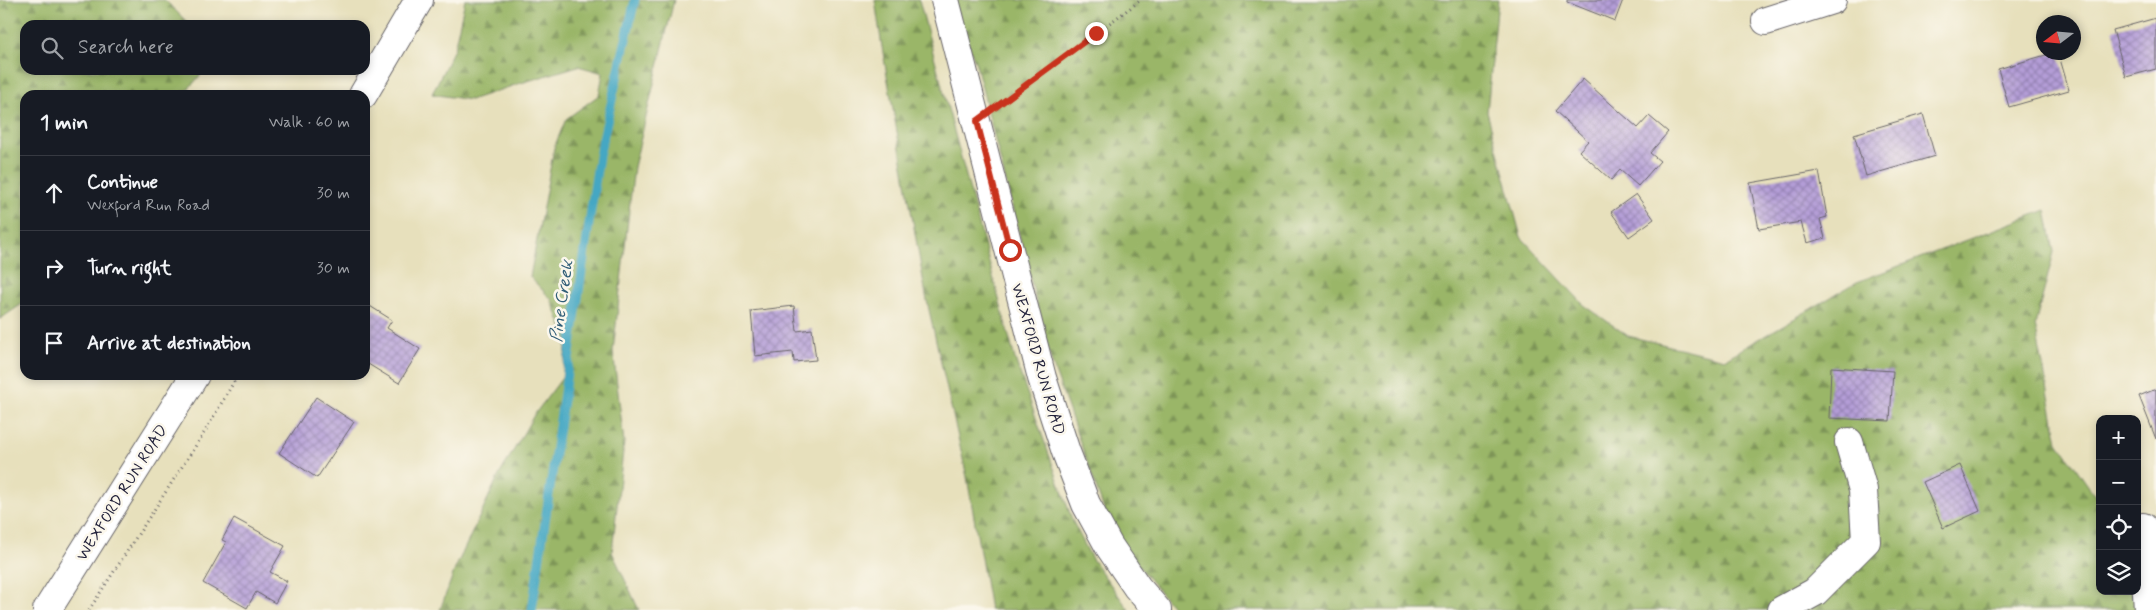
<!DOCTYPE html>
<html lang="en">
<head>
<meta charset="utf-8">
<style>
	body { margin:0; font-family:Mynerve,sans-serif; background:#20242c; color:#f1f3f6 }
	.controls { position:absolute; right:15px; bottom:15px; display:grid; overflow:hidden; border-radius:10px; box-shadow:0 2px 8px #0003 }
	.controls button { width:45px; height:45px; display:grid; place-items:center; padding:0; border:0; border-bottom:1px solid #363941; background:#171b24; color:#f1f3f6; font:25px sans-serif }
	.compass { position:absolute; left:2036px; top:15px; width:45px; height:45px; border-radius:50%; background:#171b24; box-shadow:0 2px 8px #0003; rotate:254deg }
	.stop { position:absolute; width:15px; height:15px; margin:-11px; border:4px solid #c8321e; border-radius:50%; background:#fff }
	.stop.end { background:#c8321e; border-color:#fff; box-shadow:0 1px 5px #0008 }
	.list { margin:0; padding:0; list-style:none }
	h2 { display:flex; justify-content:space-between; align-items:center; height:65px; margin:0; padding:0 20px; font-size:21px }
	h2 small { font-size:16px; font-weight:400; color:#9ea1a6 }
	.list li { display:grid; grid-template-columns:32px 1fr auto; gap:15px; align-items:center; box-sizing:border-box; height:75px; padding:0 20px; border-top:1px solid #363941 }
	.list b { display:block; font-size:19px; white-space:nowrap }
	.list p { margin:0; font-size:16px; white-space:nowrap; color:#9ea1a6 }
	.list em { font-size:16px; font-style:normal; color:#9ea1a6 }
	.icon { flex:none; width:28px; height:28px; fill:none; stroke:currentColor; stroke-width:2; stroke-linecap:round; stroke-linejoin:round }
	.map { position:relative; flex:none; width:2156px; height:610px; overflow:hidden }
	.search { position:absolute; background:#171b24; box-shadow:0 2px 8px #0003; left:20px; top:20px; width:350px; height:55px; display:flex; align-items:center; gap:12px; box-sizing:border-box; padding:0 18px; border-radius:15px; color:#9ea1a6; font-size:19px }
	.panel { position:absolute; background:#171b24; box-shadow:0 2px 8px #0003; left:20px; top:90px; width:350px; height:290px; border-radius:15px }
	.map>svg:first-child { display:block }
	.forest { fill:url(#forest-firs); stroke:#5e6c52 }
	.lines { fill:none; stroke-linecap:round; stroke-linejoin:round }
	.stream { stroke:#44a7c3; stroke-width:9 }
	.building { fill:url(#building-cross-hatch) }
	.minor-casing { stroke:#676468; stroke-width:30 }
	.path { stroke:#676468; stroke-width:3; stroke-dasharray:1 4; stroke-linecap:butt }
	.minor { stroke:#fff; stroke-width:28 }
	.route { stroke:#c8321e; stroke-width:6 }
	.labels { text-anchor:middle; stroke-width:5; stroke-linejoin:round; paint-order:stroke }
	.street-label { font-size:16px; fill:#22223b; stroke:#fbf7ec }
	.water-label { font-size:18px; font-style:italic; fill:#315e78; stroke:#fbf7ec }
</style>
</head>
<body>
<div class="map">
<svg width="2156" height="610" viewBox="0 0 2156 610">
	<defs>
		<pattern id="forest-firs" width="22" height="20" patternUnits="userSpaceOnUse" patternTransform="scale(1.25)"><rect width="22" height="20" fill="#9ab668"/><path d="M5 1l3.5 6h-7zM16 11l3.5 6h-7z" fill="#7d9457"/></pattern>
		<pattern id="building-cross-hatch" width="8" height="8" patternUnits="userSpaceOnUse" patternTransform="scale(1.25)"><rect width="8" height="8" fill="#b49dd7"/><path d="M0 0l8 8M0 8l8-8" fill="none" stroke="#9280b0"/></pattern>
	</defs>
	<rect width="100%" height="100%" fill="#fbf7ec"/>
	<filter id="ink" filterUnits="userSpaceOnUse"><feTurbulence type="fractalNoise" baseFrequency=".02" numOctaves="2"/><feDisplacementMap in="SourceGraphic" scale="10" xChannelSelector="R" yChannelSelector="G"/><feConvolveMatrix kernelMatrix="1 2 1 2 8 2 1 2 1" color-interpolation-filters="sRGB"/></filter>
	<filter id="wash" filterUnits="userSpaceOnUse"><feTurbulence type="fractalNoise" baseFrequency=".0096" numOctaves="4" result="noise"/><feDisplacementMap in="SourceGraphic" scale="20" xChannelSelector="R" yChannelSelector="G"/><feGaussianBlur stdDeviation="1.12" result="paint"/><feColorMatrix in="noise" values="0 0 0 0 0 0 0 0 0 0 0 0 0 0 0 0 0 1.4 0 .05"/><feComposite in="paint" operator="in"/></filter>
	<g filter="url(#wash)">
		<rect width="100%" height="100%" fill="#e7e0bc"/>
		<!-- forest -->
		<path class="forest" d="M0 0H165L190 25H25V70H205L183 95H25V302L0 319Z
			M465 0H674L634 167 613 351 624 442 612 552 639 610H440L455 569 497 479 534 415 562 378 567 339 551 299 530 277 554 148 566 119 599 95 603 73 578 66 521 83 470 100 432 94 454 49Z
			M875 0H919L1015 359 1073 522 1092 559 1129 610H990L967 477 927 301 882 47Z
			M952 0H1498L1487 112 1521 237 1584 305 1628 336 1725 359 1857 282 2046 210 2054 252 2035 325 2058 442 2100 503V591H2137L2156 610H1175L1113 535 1051 360 976 64Z"/>
		<g class="lines">
			<!-- stream -->
			<path class="stream" d="M532 610 599 156 635 0"/>
		</g>
		<g id="blocks">
			<!-- building -->
			<path class="building" d="M1567 0H1623L1615 21 1567 2Z
				M2156 18V69L2126 77 2113 30Z
				M2056 52H2058L2069 90 2009 107 1998 69Z
				M1583 79 1638 128 1649 116 1668 132 1650 153 1660 161 1638 186 1620 170 1611 180 1579 151 1588 141 1555 111Z
				M1923 114 1935 156 1866 176 1854 134Z
				M1819 171 1827 217 1820 219 1825 238 1807 243 1801 222 1759 229 1750 183Z
				M1636 194 1654 219 1629 237 1611 212Z
				M365 303 392 320 387 328 420 349 399 383 368 364 365 369Z
				M794 306 797 331 812 329 816 360 794 362 793 352 755 356 751 311Z
				M1831 367 1893 371 1890 421 1829 418Z
				M2156 389V439L2139 396Z
				M316 397 354 422 317 478 279 453Z
				M1960 465 1980 511 1943 528 1923 482Z
				M234 518 285 546 270 572 287 581 275 603 256 592 247 608 203 583 226 542 222 540Z"/>
		</g>
	</g>
	<g filter="url(#ink)">
		<use href="#blocks" fill-opacity="0" stroke="#676468" stroke-width="1"/>
		<g class="lines">
			<!-- minor casing -->
			<g class="minor-casing">
				<path id="minor" d="M945 0 1042 378 1066 452 1086 504 1109 546 1137 587 1157 610
					M1766 21 1832 0
					M363 95 419 0
					M2143 527 2148 610
					M47 610 195 375
					M1782 610 1815 592 1866 541 1863 490 1849 442"/>
			</g>
			<!-- path -->
			<path class="path" d="M1001 103 1141 0
				M89 610 204 433 238 375"/>
			<!-- minor -->
			<use href="#minor" class="minor"/>
		</g>
	</g>
	<g class="lines" filter="url(#ink)">
		<!-- route -->
		<path class="route" d="M1010 250 977 121 1096 33"/>
	</g>
	<g class="labels">
		<!-- street labels -->
		<g class="street-label">
			<text transform="translate(1039 359) rotate(74)" y="6">WEXFORD RUN ROAD</text>
			<text transform="translate(121 492) rotate(-58)" y="6">WEXFORD RUN ROAD</text>
		</g>
		<!-- water labels -->
		<g class="water-label">
			<text transform="translate(561 301) rotate(-82)" y="6">Pine Creek</text>
		</g>
	</g>
</svg>
<div class="controls">
<button>+</button>
<button>−</button>
<button><svg class="icon" aria-label="locate" viewBox="0 0 24 24"><circle cx="12" cy="12" r="6"/><path d="M12 2v4M12 18v4M2 12h4M18 12h4"/></svg></button>
<button><svg class="icon" aria-label="layers" viewBox="0 0 24 24"><path d="M12 4l9 5-9 5-9-5zM3 14l9 5 9-5"/></svg></button>
</div>
<svg class="compass" viewBox="-18 -18 36 36"><path d="M0-13l5 13h-10z" fill="#e53935"/><path d="M0 13l5-13h-10z" fill="#9ea1a6"/></svg>
<div class="stop" style="left:1010px;top:250px"></div>
<div class="stop end" style="left:1096px;top:33px"></div>
<div class="search"><svg class="icon" aria-label="search" viewBox="0 0 24 24"><circle cx="10" cy="10" r="6"/><path d="M15 15l6 6"/></svg>Search here</div>
<section class="panel">
<h2>1 min<small>Walk · 60 m</small></h2>
<ul class="list">
<li><svg class="icon" aria-label="ahead" viewBox="0 0 24 24"><path d="M12 20V5M6 11l6-6 6 6"/></svg><div><b>Continue</b><p>Wexford Run Road</p></div><em>30 m</em></li>
<li><svg class="icon" aria-label="right" viewBox="0 0 24 24"><path d="M7 20v-9h11M14 6l5 5-5 5"/></svg><div><b>Turn right</b></div><em>30 m</em></li>
<li><svg class="icon" aria-label="arrive" viewBox="0 0 24 24"><path d="M6 21V4h12l-3 4 3 4H6"/></svg><div><b>Arrive at destination</b></div></li>
</ul>
</section>
</div>
</body>
</html>
